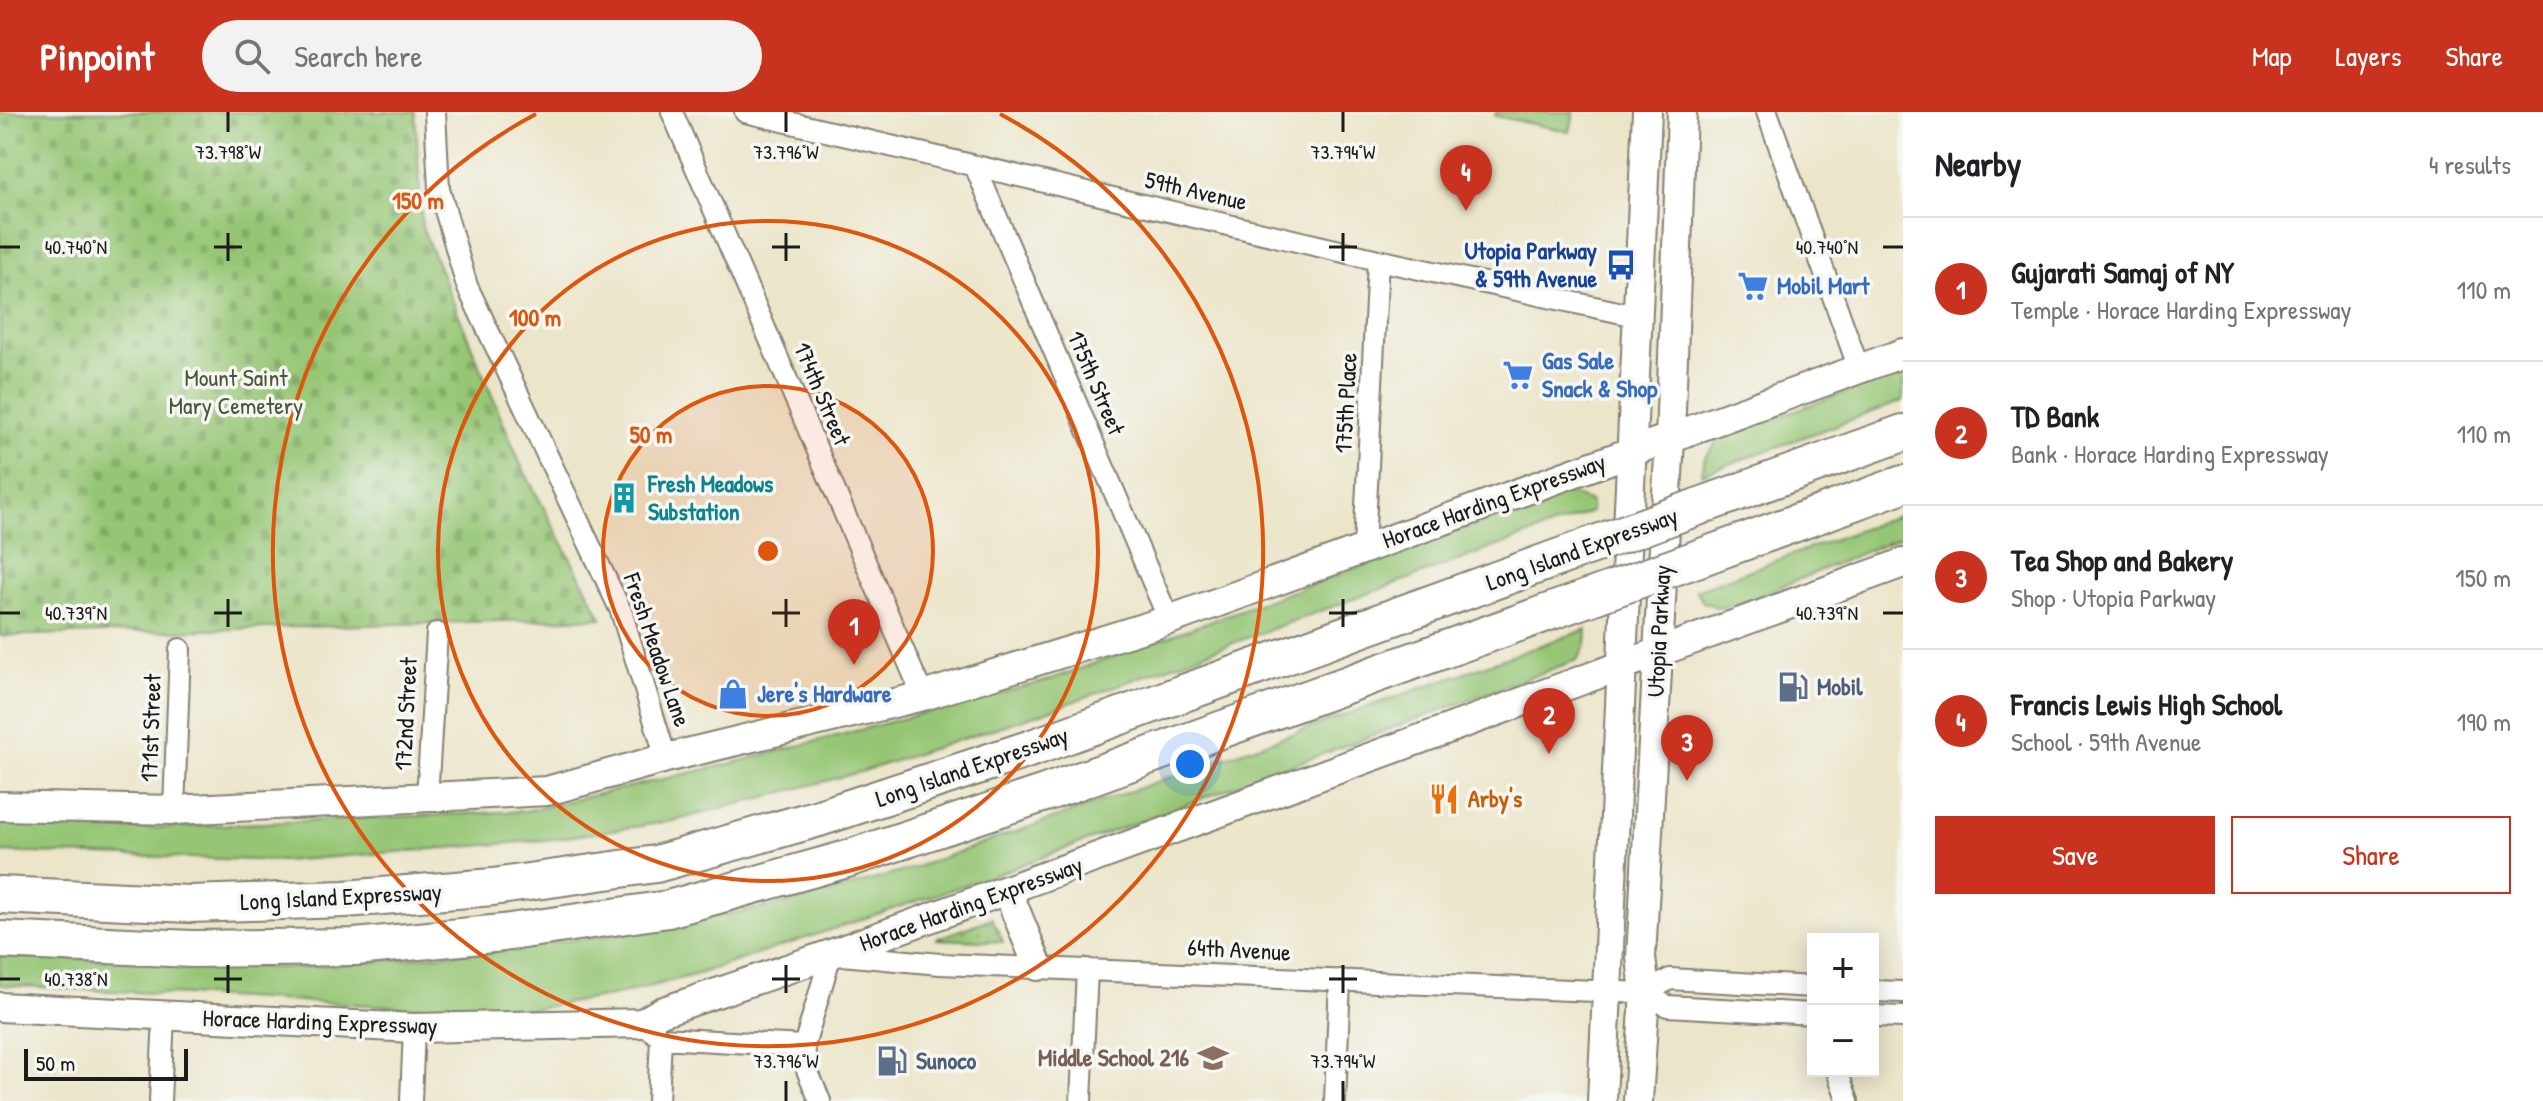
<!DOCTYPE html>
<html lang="en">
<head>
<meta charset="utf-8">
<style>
	body { margin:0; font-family:"Patrick Hand",sans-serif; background:#f2f2f2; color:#202124 }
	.controls { position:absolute; right:24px; bottom:24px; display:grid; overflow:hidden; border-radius:0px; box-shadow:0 4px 20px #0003 }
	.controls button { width:72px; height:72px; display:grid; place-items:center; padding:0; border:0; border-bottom:2px solid #e0e0e0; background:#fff; color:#202124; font:40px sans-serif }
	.scale { position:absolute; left:24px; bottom:20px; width:164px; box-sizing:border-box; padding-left:8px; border:4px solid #1c1c1c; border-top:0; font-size:22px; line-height:28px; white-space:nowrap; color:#1c1c1c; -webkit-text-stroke:6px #f6f6f2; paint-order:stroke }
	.you { position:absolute; left:1190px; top:652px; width:28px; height:28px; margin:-20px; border:6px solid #fff; border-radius:50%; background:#1a73e8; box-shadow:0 0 0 12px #1a73e833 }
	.badge { display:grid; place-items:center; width:52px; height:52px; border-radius:50%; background:#c8321e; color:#fff; font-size:26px; font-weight:700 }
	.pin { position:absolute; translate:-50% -66px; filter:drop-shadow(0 2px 4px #0008) }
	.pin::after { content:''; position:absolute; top:42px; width:28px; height:24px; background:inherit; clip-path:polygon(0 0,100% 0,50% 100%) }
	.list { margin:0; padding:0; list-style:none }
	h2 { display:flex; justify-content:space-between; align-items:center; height:104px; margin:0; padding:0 32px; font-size:34px }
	h2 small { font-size:26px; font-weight:400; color:#757577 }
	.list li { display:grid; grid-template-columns:52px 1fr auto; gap:24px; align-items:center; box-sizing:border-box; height:144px; padding:0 32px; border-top:2px solid #e0e0e0 }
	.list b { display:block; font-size:30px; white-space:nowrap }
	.list p { margin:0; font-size:26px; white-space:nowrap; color:#757577 }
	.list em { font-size:26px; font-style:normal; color:#757577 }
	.actions { display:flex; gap:16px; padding:24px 32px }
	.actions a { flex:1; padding:18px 0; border:2px solid #c8321e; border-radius:0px; text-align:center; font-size:28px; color:#c8321e }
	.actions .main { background:#c8321e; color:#fff }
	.icon { flex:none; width:44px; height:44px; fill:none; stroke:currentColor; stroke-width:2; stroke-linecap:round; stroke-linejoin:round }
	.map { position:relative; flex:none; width:1903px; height:989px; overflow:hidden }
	header { display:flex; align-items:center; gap:48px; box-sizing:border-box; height:112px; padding:0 40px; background:#c8321e; color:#fff }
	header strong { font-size:38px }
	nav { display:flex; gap:44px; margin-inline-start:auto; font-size:28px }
	.search { width:560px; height:72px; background:#f2f2f2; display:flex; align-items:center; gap:20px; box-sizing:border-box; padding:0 28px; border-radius:44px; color:#757577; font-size:30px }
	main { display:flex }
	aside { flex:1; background:#fff }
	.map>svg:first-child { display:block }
	.grass { fill:#96c675; stroke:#597148; stroke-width:2 }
	.cemetery { fill:url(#cemetery-stones); stroke:#597148; stroke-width:2 }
	.garden { fill:url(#garden-dots); stroke:#597148; stroke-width:2 }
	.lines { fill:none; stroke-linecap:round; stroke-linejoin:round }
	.street-casing { stroke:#848072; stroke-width:24 }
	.secondary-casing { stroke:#848072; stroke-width:32 }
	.highway-casing { stroke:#848072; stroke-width:40 }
	.street { stroke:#fff; stroke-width:20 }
	.secondary { stroke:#fff; stroke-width:28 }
	.highway { stroke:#fff; stroke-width:36 }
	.highway-bridge-casing { stroke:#848072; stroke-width:40; stroke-linecap:butt }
	.highway-bridge { stroke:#fff; stroke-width:36 }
	.ticks { fill:none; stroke:#1c1c1c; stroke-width:3 }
	.ring { fill:none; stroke:#de560d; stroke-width:4 }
	.labels { text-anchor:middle; stroke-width:7; stroke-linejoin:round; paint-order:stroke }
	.street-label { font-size:24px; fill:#1c1c1c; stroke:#f6f6f2 }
	.transit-label { font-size:24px; font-weight:bold; fill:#164399; stroke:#f6f6f2; text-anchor:end }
	.shop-label { font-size:24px; font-weight:bold; fill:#366cbe; stroke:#f6f6f2; text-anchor:start }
	.park-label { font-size:24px; fill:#47583b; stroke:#f6f6f2 }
	.culture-label { font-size:24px; font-weight:bold; fill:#0d838f; stroke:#f6f6f2; text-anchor:start }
	.service-label { font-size:24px; font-weight:bold; fill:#4e5e75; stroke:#f6f6f2; text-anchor:start }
	.food-label { font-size:24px; font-weight:bold; fill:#c56008; stroke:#f6f6f2; text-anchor:start }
	.education-label { font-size:24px; font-weight:bold; fill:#785e54; stroke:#f6f6f2; text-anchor:end }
	.ticks-label { font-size:20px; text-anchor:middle; fill:#1c1c1c; stroke:#f6f6f2; stroke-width:7; stroke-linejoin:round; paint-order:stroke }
	.centre { fill:#de560d; stroke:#f6f6f2; stroke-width:4 }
	.ring-label { font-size:24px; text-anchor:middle; font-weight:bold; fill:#de560d; stroke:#f6f6f2; stroke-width:7; stroke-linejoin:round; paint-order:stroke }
</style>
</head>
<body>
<header>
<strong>Pinpoint</strong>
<div class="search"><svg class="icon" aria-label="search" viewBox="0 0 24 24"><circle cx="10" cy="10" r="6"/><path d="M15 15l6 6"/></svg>Search here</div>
<nav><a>Map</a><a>Layers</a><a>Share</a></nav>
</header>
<main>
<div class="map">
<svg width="1903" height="989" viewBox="0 0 1903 989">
	<defs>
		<pattern id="cemetery-stones" width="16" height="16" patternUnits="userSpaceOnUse" patternTransform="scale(2)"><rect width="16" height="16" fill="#96c675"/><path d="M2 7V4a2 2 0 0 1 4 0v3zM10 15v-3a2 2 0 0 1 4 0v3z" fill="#81aa65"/></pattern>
		<pattern id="garden-dots" width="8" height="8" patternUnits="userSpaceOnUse" patternTransform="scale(2)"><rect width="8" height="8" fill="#96c675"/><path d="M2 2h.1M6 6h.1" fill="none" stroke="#81aa65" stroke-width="1.8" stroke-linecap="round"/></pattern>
	</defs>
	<rect width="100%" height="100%" fill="#f6f6f2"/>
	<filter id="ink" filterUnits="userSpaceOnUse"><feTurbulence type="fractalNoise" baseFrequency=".0125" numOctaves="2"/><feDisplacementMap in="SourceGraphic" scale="16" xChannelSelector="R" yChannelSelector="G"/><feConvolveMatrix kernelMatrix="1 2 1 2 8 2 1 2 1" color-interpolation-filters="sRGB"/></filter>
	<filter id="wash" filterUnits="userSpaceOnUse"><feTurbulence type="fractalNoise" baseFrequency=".006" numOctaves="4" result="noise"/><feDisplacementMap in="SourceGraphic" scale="32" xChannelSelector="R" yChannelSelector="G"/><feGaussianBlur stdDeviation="1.8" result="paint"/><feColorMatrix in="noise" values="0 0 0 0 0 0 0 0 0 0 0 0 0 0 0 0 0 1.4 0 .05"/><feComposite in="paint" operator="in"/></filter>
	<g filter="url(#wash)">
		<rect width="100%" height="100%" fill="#ebe5c9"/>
		<!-- grass -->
		<path class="grass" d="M1496 0H1574L1570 20 1495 4Z
			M1903 260V289L1702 362 1705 345 1722 324Z
			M1565 380 1591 390V400L1042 601 864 659 673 709 547 728 284 749 0 740V711L134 717 525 699 737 650 1046 569Z
			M1903 402V424L1749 488 1720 496 1703 490 1696 478Z
			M1587 517 1586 533 1577 548 989 765 698 862 617 883 532 897 405 895 0 873V844L295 856 411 846 616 823 798 789 908 758Z"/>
		<!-- cemetery -->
		<path class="cemetery" d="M0 0H415L422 115 520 351 602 506 0 524Z"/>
		<!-- garden -->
		<path class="garden" d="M992 806 1003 830 936 827Z"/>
	</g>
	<g filter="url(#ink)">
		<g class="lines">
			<!-- street casing -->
			<g class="street-casing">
				<path id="street" d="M435 0 439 77 467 174 621 499 666 646
					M672 0 923 584
					M745 0 1378 148 1636 204
					M1767 0 1859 257
					M975 54 1169 508
					M1364 436 1378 148
					M427 686 437 521
					M174 698 180 537
					M1873 879 1903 880
					M1645 881 1670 867 1813 875
					M1873 904 1903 905
					M642 911 661 926 804 934
					M1837 959 1848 989
					M160 989 164 904
					M411 989 414 916
					M658 989 661 926
					M820 989 807 958 804 934 831 842 940 852 1645 881 1667 894 1813 902
					M1081 989 1087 857
					M1335 989 1340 868"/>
			</g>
			<!-- secondary casing -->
			<g class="secondary-casing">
				<path id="secondary" d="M0 694 174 698 547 679 666 646 923 584 1169 508 1903 241
					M1007 778 1038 854
					M0 895 414 916 642 911 661 900 831 842 1903 451
					M1602 989 1647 0
					M1638 989 1645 881 1641 845 1670 327 1682 0"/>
			</g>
			<!-- highway casing -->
			<g class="highway-casing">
				<path id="highway" d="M1700 394 1903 321
					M1699 446 1903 372
					M0 783 190 792 345 787 493 775 656 752 819 706 1032 636 1590 434
					M0 828 192 837 355 835 503 821 668 797 847 747 1045 681 1588 486"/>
			</g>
			<!-- street -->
			<use href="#street" class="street"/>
			<!-- secondary -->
			<use href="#secondary" class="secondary"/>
			<!-- highway -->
			<use href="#highway" class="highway"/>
			<!-- highway-bridge casing -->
			<g class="highway-bridge-casing">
				<path id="highway-bridge" d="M1590 434 1700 394
					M1588 486 1699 446"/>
			</g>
			<!-- highway-bridge -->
			<use href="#highway-bridge" class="highway-bridge"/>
		</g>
	</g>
	<!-- ticks -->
	<path class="ticks" d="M228 0V20M786 0V20M1343 0V20M228 121V149M786 121V149M1343 121V149M0 135H20M214 135H242M772 135H800M1329 135H1357M1883 135H1903M228 487V515M786 487V515M1343 487V515M0 501H20M214 501H242M772 501H800M1329 501H1357M1883 501H1903M228 853V881M786 853V881M1343 853V881M0 867H20M214 867H242M772 867H800M1329 867H1357M786 969V989M1343 969V989"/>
	<!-- distance rings -->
	<circle cx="768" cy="439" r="165" fill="#de560d" fill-opacity=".12"/>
	<g class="ring">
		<circle cx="768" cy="439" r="165"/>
		<circle cx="768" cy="439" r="330"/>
		<path d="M1000 2A495 495 0 1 1 536 2"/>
	</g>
	<!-- icons -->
	<defs>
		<g id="bus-bare" transform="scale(2.4)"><path d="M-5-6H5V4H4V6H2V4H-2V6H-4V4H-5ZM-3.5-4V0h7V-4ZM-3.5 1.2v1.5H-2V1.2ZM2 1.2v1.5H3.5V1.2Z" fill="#1a4fb4" stroke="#f6f6f2" stroke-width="2.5" paint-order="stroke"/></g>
		<g id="supermarket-bare" transform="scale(2.4)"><path d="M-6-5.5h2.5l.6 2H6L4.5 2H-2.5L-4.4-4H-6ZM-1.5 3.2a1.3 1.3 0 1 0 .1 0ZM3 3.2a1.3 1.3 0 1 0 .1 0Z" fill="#3f7fe0" stroke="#f6f6f2" stroke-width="2.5" paint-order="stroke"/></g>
		<g id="building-bare" transform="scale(2.4)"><path d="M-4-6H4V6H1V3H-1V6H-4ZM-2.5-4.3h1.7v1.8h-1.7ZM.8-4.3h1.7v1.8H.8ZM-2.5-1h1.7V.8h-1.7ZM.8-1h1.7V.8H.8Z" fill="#0f9aa8" stroke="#f6f6f2" stroke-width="2.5" paint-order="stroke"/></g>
		<g id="fuel-bare" transform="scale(2.4)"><path d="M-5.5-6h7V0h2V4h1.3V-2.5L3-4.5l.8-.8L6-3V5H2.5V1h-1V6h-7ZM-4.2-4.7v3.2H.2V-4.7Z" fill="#5c6f8a" stroke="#f6f6f2" stroke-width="2.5" paint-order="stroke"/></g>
		<g id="shop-bare" transform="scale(2.4)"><path d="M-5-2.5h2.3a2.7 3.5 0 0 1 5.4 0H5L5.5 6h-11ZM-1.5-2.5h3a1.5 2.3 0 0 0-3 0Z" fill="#3f7fe0" stroke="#f6f6f2" stroke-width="2.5" paint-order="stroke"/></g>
		<g id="restaurant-bare" transform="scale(2.4)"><path d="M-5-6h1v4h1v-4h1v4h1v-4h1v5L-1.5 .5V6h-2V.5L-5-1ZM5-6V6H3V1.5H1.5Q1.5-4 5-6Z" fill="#e8710a" stroke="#f6f6f2" stroke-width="2.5" paint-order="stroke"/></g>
		<g id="school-bare" transform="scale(2.4)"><path d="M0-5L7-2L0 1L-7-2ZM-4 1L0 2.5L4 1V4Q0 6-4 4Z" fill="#8d6e63" stroke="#f6f6f2" stroke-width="2.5" paint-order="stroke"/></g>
	</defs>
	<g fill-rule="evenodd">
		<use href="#bus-bare" x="1621" y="153"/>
		<use href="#supermarket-bare" x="1753" y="174"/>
		<use href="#supermarket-bare" x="1518" y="263"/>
		<use href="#building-bare" x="624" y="386"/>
		<use href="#fuel-bare" x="1793" y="575"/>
		<use href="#shop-bare" x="733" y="582"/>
		<use href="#restaurant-bare" x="1444" y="687"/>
		<use href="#school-bare" x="1213" y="946"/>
		<use href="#fuel-bare" x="892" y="949"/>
	</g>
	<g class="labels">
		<!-- street labels -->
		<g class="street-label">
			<text transform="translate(1196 79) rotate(13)" y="8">59th Avenue</text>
			<text transform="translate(1096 271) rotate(67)" y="8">175th Street</text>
			<text transform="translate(822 282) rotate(67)" y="8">174th Street</text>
			<text transform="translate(1346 291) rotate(-87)" y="8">175th Place</text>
			<text transform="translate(1494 389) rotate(-20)" y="8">Horace Harding Expressway</text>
			<text transform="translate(1582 437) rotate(-20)" y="8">Long Island Expressway</text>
			<text transform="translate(1659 519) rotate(-87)" y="8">Utopia Parkway</text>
			<text transform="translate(657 538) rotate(71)" y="8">Fresh Meadow Lane</text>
			<text transform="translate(406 602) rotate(-87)" y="8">172nd Street</text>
			<text transform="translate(151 616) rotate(-88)" y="8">171st Street</text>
			<text transform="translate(972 655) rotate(-19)" y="8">Long Island Expressway</text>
			<text transform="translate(341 785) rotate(-3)" y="8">Long Island Expressway</text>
			<text transform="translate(971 792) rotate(-20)" y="8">Horace Harding Expressway</text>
			<text transform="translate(1239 838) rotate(3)" y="8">64th Avenue</text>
			<text transform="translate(320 910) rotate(2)" y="8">Horace Harding Expressway</text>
		</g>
		<!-- transit labels -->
		<g class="transit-label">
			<text x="1597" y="147">Utopia Parkway<tspan x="1597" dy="28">&amp; 59th Avenue</tspan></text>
		</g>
		<!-- shop labels -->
		<g class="shop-label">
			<text x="1777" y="182">Mobil Mart</text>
			<text x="1542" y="257">Gas Sale<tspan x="1542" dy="28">Snack &amp; Shop</tspan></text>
			<text x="757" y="590">Jere's Hardware</text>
		</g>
		<!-- park labels -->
		<g class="park-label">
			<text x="236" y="274">Mount Saint<tspan x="236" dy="28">Mary Cemetery</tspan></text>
		</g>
		<!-- culture labels -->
		<g class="culture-label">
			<text x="648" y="380">Fresh Meadows<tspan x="648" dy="28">Substation</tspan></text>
		</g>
		<!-- service labels -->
		<g class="service-label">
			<text x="1817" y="583">Mobil</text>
			<text x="916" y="957">Sunoco</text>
		</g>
		<!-- food labels -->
		<g class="food-label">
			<text x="1468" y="695">Arby's</text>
		</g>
		<!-- education labels -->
		<g class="education-label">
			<text x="1189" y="954">Middle School 216</text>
		</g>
	</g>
	<g class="ticks-label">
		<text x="228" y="47">73.798°W</text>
		<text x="786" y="47">73.796°W</text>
		<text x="1343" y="47">73.794°W</text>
		<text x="76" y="142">40.740°N</text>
		<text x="1827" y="142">40.740°N</text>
		<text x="76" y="508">40.739°N</text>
		<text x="1827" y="508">40.739°N</text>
		<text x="76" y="874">40.738°N</text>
		<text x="786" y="956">73.796°W</text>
		<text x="1343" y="956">73.794°W</text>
	</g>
	<circle cx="768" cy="439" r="12" class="centre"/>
	<g class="ring-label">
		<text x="418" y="97">150 m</text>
		<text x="535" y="214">100 m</text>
		<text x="651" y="331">50 m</text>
	</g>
</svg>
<div class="controls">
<button>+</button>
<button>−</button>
</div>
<div class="scale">50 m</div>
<div class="you"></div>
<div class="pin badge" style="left:854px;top:553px">1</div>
<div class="pin badge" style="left:1549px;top:642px">2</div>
<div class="pin badge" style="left:1687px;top:669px">3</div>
<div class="pin badge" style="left:1466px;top:99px">4</div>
</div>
<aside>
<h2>Nearby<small>4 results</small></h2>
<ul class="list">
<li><span class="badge">1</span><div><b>Gujarati Samaj of NY</b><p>Temple · Horace Harding Expressway</p></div><em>110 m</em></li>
<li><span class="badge">2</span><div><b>TD Bank</b><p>Bank · Horace Harding Expressway</p></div><em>110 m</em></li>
<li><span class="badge">3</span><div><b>Tea Shop and Bakery</b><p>Shop · Utopia Parkway</p></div><em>150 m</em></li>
<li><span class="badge">4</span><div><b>Francis Lewis High School</b><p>School · 59th Avenue</p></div><em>190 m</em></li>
</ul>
<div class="actions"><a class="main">Save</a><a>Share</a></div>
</aside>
</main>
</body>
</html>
